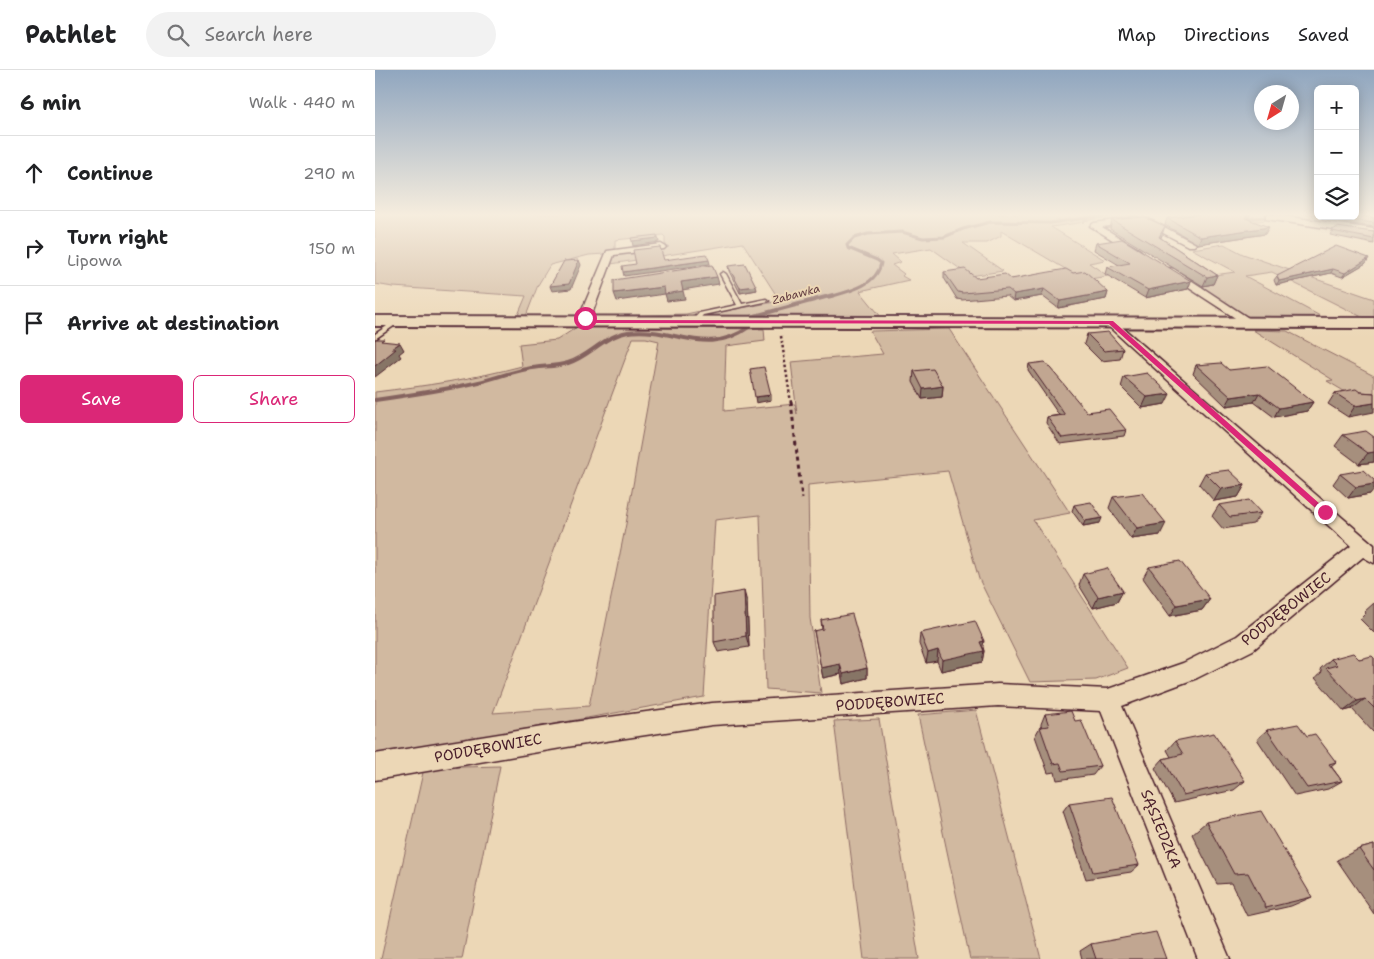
<!DOCTYPE html>
<html lang="en">
<head>
<meta charset="utf-8">
<style>
	body { margin:0; font-family:"Shantell Sans",sans-serif; background:#f2f2f2; color:#202124 }
	.controls { position:absolute; right:15px; top:15px; display:grid; overflow:hidden; border-radius:8px; box-shadow:0 2px 12px #0003 }
	.controls button { width:45px; height:45px; display:grid; place-items:center; padding:0; border:0; border-bottom:1px solid #e0e0e0; background:#fff; color:#202124; font:25px sans-serif }
	.compass { position:absolute; left:879px; top:15px; width:45px; height:45px; border-radius:50%; background:#fff; box-shadow:0 2px 12px #0003; rotate:217deg }
	.stop { position:absolute; width:15px; height:15px; margin:-11px; border:4px solid #db2777; border-radius:50%; background:#fff }
	.stop.end { background:#db2777; border-color:#fff; box-shadow:0 1px 5px #0008 }
	.list { margin:0; padding:0; list-style:none }
	h2 { display:flex; justify-content:space-between; align-items:center; height:65px; margin:0; padding:0 20px; font-size:21px }
	h2 small { font-size:16px; font-weight:400; color:#757577 }
	.list li { display:grid; grid-template-columns:32px 1fr auto; gap:15px; align-items:center; box-sizing:border-box; height:75px; padding:0 20px; border-top:1px solid #e0e0e0 }
	.list b { display:block; font-size:19px; white-space:nowrap }
	.list p { margin:0; font-size:16px; white-space:nowrap; color:#757577 }
	.list em { font-size:16px; font-style:normal; color:#757577 }
	.actions { display:flex; gap:10px; padding:15px 20px }
	.actions a { flex:1; padding:11px 0; border:1px solid #db2777; border-radius:8px; text-align:center; font-size:18px; color:#db2777 }
	.actions .main { background:#db2777; color:#fff }
	.icon { flex:none; width:28px; height:28px; fill:none; stroke:currentColor; stroke-width:2; stroke-linecap:round; stroke-linejoin:round }
	.map { position:relative; flex:none; width:999px; height:889px; overflow:hidden }
	header { display:flex; align-items:center; gap:30px; box-sizing:border-box; height:70px; padding:0 25px; background:#fff; border-bottom:1px solid #e0e0e0 }
	header strong { font-size:24px }
	nav { display:flex; gap:28px; margin-inline-start:auto; font-size:18px }
	.search { width:350px; height:45px; background:#f2f2f2; display:flex; align-items:center; gap:12px; box-sizing:border-box; padding:0 18px; border-radius:28px; color:#757577; font-size:19px }
	main { display:flex }
	aside { flex:1; background:#fff }
	.map>svg:first-child { display:block }
	.green { fill:#d1b9a0; stroke:#8e6c66; fill-rule:evenodd }
	.lines { fill:none; stroke-linecap:round; stroke-linejoin:round }
	.stream-far1 { stroke:#85635f; stroke-width:3 }
	.stream { stroke:#85635f; stroke-width:4 }
	.lane-casing { stroke:#4a1f2b; stroke-width:3 }
	.street-casing { stroke:#4a1f2b; stroke-width:3 }
	.secondary-casing { stroke:#4a1f2b; stroke-width:4 }
	.path-far1 { stroke:#4a1f2b; stroke-width:2.5; stroke-dasharray:2.5 2.5; stroke-linecap:butt }
	.path { stroke:#4a1f2b; stroke-width:3; stroke-dasharray:4 4; stroke-linecap:butt }
	.lane { fill:#ecd7b6; fill-rule:evenodd }
	.street { fill:#ecd7b6; fill-rule:evenodd }
	.secondary { fill:#ecd7b6; fill-rule:evenodd }
	.wall { fill:#a68f7d; stroke:#4a1f2b }
	.shaded-wall { fill:#877466; stroke:#4a1f2b }
	.building { fill:#c1a691; stroke:#4a1f2b }
	.route { fill:#db2777 }
	.labels { text-anchor:middle; stroke-width:4; stroke-linejoin:round; paint-order:stroke }
	.far-water-label { font-size:11px; font-style:italic; fill:#633c40; stroke:#ecd7b6 }
	.near-street-label { font-size:15px; fill:#4a1f2b; stroke:#ecd7b6 }
</style>
</head>
<body>
<header>
<strong>Pathlet</strong>
<div class="search"><svg class="icon" aria-label="search" viewBox="0 0 24 24"><circle cx="10" cy="10" r="6"/><path d="M15 15l6 6"/></svg>Search here</div>
<nav><a>Map</a><a>Directions</a><a>Saved</a></nav>
</header>
<main>
<aside>
<h2>6 min<small>Walk · 440 m</small></h2>
<ul class="list">
<li><svg class="icon" aria-label="ahead" viewBox="0 0 24 24"><path d="M12 20V5M6 11l6-6 6 6"/></svg><div><b>Continue</b></div><em>290 m</em></li>
<li><svg class="icon" aria-label="right" viewBox="0 0 24 24"><path d="M7 20v-9h11M14 6l5 5-5 5"/></svg><div><b>Turn right</b><p>Lipowa</p></div><em>150 m</em></li>
<li><svg class="icon" aria-label="arrive" viewBox="0 0 24 24"><path d="M6 21V4h12l-3 4 3 4H6"/></svg><div><b>Arrive at destination</b></div></li>
</ul>
<div class="actions"><a class="main">Save</a><a>Share</a></div>
</aside>
<div class="map">
<svg width="999" height="889" viewBox="0 0 999 889">
	<rect width="100%" height="100%" fill="#ecd7b6"/>
	<filter id="ink" filterUnits="userSpaceOnUse"><feTurbulence type="fractalNoise" baseFrequency=".02" numOctaves="2"/><feDisplacementMap in="SourceGraphic" scale="10" xChannelSelector="R" yChannelSelector="G"/><feConvolveMatrix kernelMatrix="1 2 1 2 8 2 1 2 1" color-interpolation-filters="sRGB"/></filter>
	<g filter="url(#ink)">
		<!-- green -->
		<path class="green" d="M0 144H841L868 149 881 147 894 149C873 155 853 148 833 146 792 142 749 144 708 151L710 152 676 157 730 190 714 193 733 206 709 210 626 161V166L612 173H588L628 201 595 206 556 178 517 184 526 192 517 195 529 204 527 206 534 210 485 221 507 248H332L331 245 334 244 405 231 368 173 236 194 240 185 294 177 290 174V167L288 165 240 170V180H233L230 184 214 185 175 195 163 215 151 246 143 245 151 226 18 217 0 214Z
			M895 144H943V146H963L957 155 894 145Z
			M849 174 868 184 999 229V247H987L897 202 870 206 947 247H872L811 209 860 202 817 179Z
			M325 241 314 247 217 246 311 244Z
			M202 257 389 259 390 271 351 276 349 341 420 334 422 344 416 292 508 284 495 261 574 259 695 443 658 450 753 598 721 610 655 612 604 509 573 401 433 415 435 548 446 623 391 619 385 445 340 450 329 627 0 686V322C50 316 98 309 147 296L144 274 182 270ZM258 268H271L284 271 251 454 214 636 118 643Z
			M878 260 912 261 999 306V339L952 311 958 310Z
			M601 640 666 889H595L543 645Z
			M504 649 544 889H489L459 651Z
			M125 696 87 889H6L49 698Z"/>
		<g class="lines">
			<!-- stream-far1 -->
			<path class="stream-far1" d="M869 149 890 147 892 144
				M454 227C472 222 502 216 506 193L502 190 473 178 472 175 479 168 493 164 527 162 548 168 569 167 588 159 615 152 675 153 739 144"/>
			<!-- stream -->
			<path class="stream" d="M376 247 458 225
				M0 330C35 325 70 320 104 312 120 308 136 302 152 299 166 296 180 297 193 293 214 287 228 266 253 262 298 256 331 288 374 257"/>
			<!-- lane casing -->
			<g class="lane-casing">
				<path id="lane" d="M348 202 351 204 367 234 391 229 394 231 328 245 321 253H317L316 252 324 243 362 235 345 204Z
					M21 250 26 251 0 269V264Z"/>
			</g>
			<!-- street casing -->
			<g class="street-casing">
				<path id="street" d="M894 144 999 159V165L891 149V145Z
					M760 147 774 149 821 174 819 176H813L769 153H760L727 157 765 180 767 182 762 185 715 156 719 153Z
					M286 174 291 177 289 179 239 185 214 252 208 255 204 254 202 252 232 181Z
					M795 198 799 199 881 253 879 255H871L791 203V199Z
					M736 250 740 251 999 475V493L988 487 878 580 822 608 747 636 855 889H823L726 641 623 636 337 655 198 676 0 710V684L198 652 337 633 623 614 733 619 808 593 862 566 976 476 732 255 730 253 732 251Z"/>
			</g>
			<!-- secondary casing -->
			<g class="secondary-casing">
				<path id="secondary" d="M0 246 999 248V258L0 256Z"/>
			</g>
			<!-- path-far1 -->
			<path class="path-far1" d="M406 266 416 333"/>
			<!-- path -->
			<path class="path" d="M416 332 427 429"/>
			<!-- lane -->
			<use href="#lane" class="lane"/>
			<!-- street -->
			<use href="#street" class="street"/>
			<!-- secondary -->
			<use href="#secondary" class="secondary"/>
		</g>
		<!-- wall -->
		<path class="wall" d="M792 148H872L890 164 823 174 790 155Z
			M999 148V157L969 153 971 149Z
			M737 150 787 165 786 168 842 205 838 214 828 216 735 159Z
			M957 161 999 162V174L955 165Z
			M721 173 816 211 813 219 770 228 730 204 732 197 744 195 719 180Z
			M991 193 967 207 956 203 901 215 899 210 902 206Z
			M353 196 382 220 365 223 354 201Z
			M569 202 601 208 636 209 698 203 733 222 731 229 683 238 667 226 638 231 632 226 587 230 582 229 569 208Z
			M712 264 748 279 745 289 726 291 709 274Z
			M654 294 712 342 751 360 749 366 685 374 671 353 672 347 684 345 653 300Z
			M821 295 854 300 938 332 932 341 899 347 879 332 851 336 818 304Z
			M539 301 568 316 567 327 547 329 538 312Z
			M749 307 790 334 767 338 746 317Z
			M985 322 999 323 973 347 953 334 960 323Z
			M968 365 999 367V392L984 394 960 376Z
			M830 403 870 415 863 427 839 431 824 414Z
			M965 404 995 424 973 428 958 414Z
			M738 427 785 465 756 469 734 438Z
			M699 435 725 453 708 456 697 441Z
			M844 435 886 443 878 454 848 459 837 446Z
			M774 497 835 529 827 540 795 546 768 508Z
			M708 504 748 521 742 532 718 538 704 515Z
			M372 532 374 577 343 582 339 572Z
			M999 533V563L985 549 991 543 989 542Z
			M446 550 492 598V608L468 614 466 604 448 608 439 561 447 560Z
			M545 563 608 577 609 581 607 592 566 601 562 591 551 593 544 574Z
			M999 588V662H998L977 639 969 641 940 608 947 602 945 599 956 589H984Z
			M670 644 700 651 725 696 718 705 682 710 680 702 673 703 660 666 665 657H666V654Z
			M892 660 932 666 961 692 956 696 967 711 953 719 920 726 882 669Z
			M800 671 870 711 859 720 799 733 780 698 788 689 796 687 792 680Z
			M694 733 764 795 756 802 711 809 688 741Z
			M831 752 937 827 916 836 872 846 856 813 842 814 817 764Z
			M999 775V844L962 790 984 779Z
			M716 874 791 889H707L705 881Z"/>
		<!-- shaded-wall -->
		<path class="shaded-wall" d="M873 144H876L867 155 870 148Z
			M790 156 787 165 781 175 784 167Z
			M894 157 890 164 823 174 826 167Z
			M283 168 284 172 258 176 257 171Z
			M994 188 991 193 967 207 970 203Z
			M204 190 206 195 196 219 177 221 175 216Z
			M334 190 335 194 249 206 248 202Z
			M958 199 956 203 901 215 904 211Z
			M842 205 838 214 828 216 832 207Z
			M342 207 344 214 307 220 306 212Z
			M816 211 813 219 770 228 773 220Z
			M381 216 382 220 365 223V218Z
			M289 217 308 221 310 229 292 231 290 224 242 231 239 223Z
			M669 219 667 226 638 231 639 224Z
			M733 222 731 229 683 238 685 231Z
			M25 273 29 280 24 284 26 287 0 307V296L16 279Z
			M568 316 567 327 547 329 548 319Z
			M884 323 879 332 851 336 856 327Z
			M795 324 790 334 767 338 772 327Z
			M396 325V330L381 333 380 327Z
			M938 332 932 341 899 347 904 338Z
			M999 333V342L973 347 980 336Z
			M999 382V392L984 394 993 383Z
			M999 414V419L995 424 973 428 981 417Z
			M870 415 863 427 839 431 846 419Z
			M727 448 725 453 708 456 710 451Z
			M791 453 785 465 756 469 762 458Z
			M369 521 372 532 374 577 371 566Z
			M748 521 742 532 718 538 723 527Z
			M835 529 827 540 795 546 802 535Z
			M609 571 607 581H609L607 592 566 601 567 590 605 572Z
			M563 580 562 591 551 593 553 583Z
			M465 594 466 604 448 608 446 598Z
			M492 598V608L468 614V604Z
			M990 629 977 639 969 641 982 631Z"/>
		<!-- building -->
		<path class="building" d="M826 144H873L870 148 894 157 826 167 792 148Z
			M980 144 999 148V153L971 149 974 146H980Z
			M769 147 790 156 784 167 842 205 832 207 737 150Z
			M962 157 999 162V169L957 161Z
			M282 165 283 168 257 171 256 168Z
			M747 169 816 211 773 220 732 197 755 193 721 173Z
			M961 176 994 188 970 203 958 199 904 211 902 206Z
			M285 177 289 190 331 184 334 190 248 202 247 196 261 194 258 180Z
			M204 190 194 214 175 216 189 191Z
			M370 194 381 216 365 218 353 196Z
			M337 195 342 207 306 212 308 221 290 224 289 217 239 223V210Z
			M590 199 601 208 630 204 636 209 691 199 698 203 710 201 733 222 685 231 669 219 639 224 633 219 588 223 583 222 569 202Z
			M733 262 748 279 729 281 712 264Z
			M0 269H9L6 271 25 273 16 279H21L0 296Z
			M670 292 712 342 734 339 751 360 687 368 672 347 690 345 654 294Z
			M846 293 854 300 892 296 938 332 904 338 884 323 856 327 821 295Z
			M389 297 396 325 380 327 375 299Z
			M558 299 568 316 548 319 539 301Z
			M772 303 795 324 772 327 749 307Z
			M981 319 985 322 999 323V333L980 336 960 323Z
			M991 361 999 367V382L993 383 968 365Z
			M854 400 870 415 846 419 830 403Z
			M988 400 999 410V414L981 417 965 404Z
			M767 423 791 453 762 458 738 427Z
			M874 430 886 443 855 447 844 435Z
			M716 432 727 448 710 451 699 435Z
			M805 491 835 529 802 535 774 497Z
			M732 498 748 521 723 527 708 504Z
			M369 521 371 566 339 572V526Z
			M477 544 492 598 468 604 465 594 446 598 439 561 448 559 446 550Z
			M600 551 609 571 605 572 609 581 567 590 563 580 553 583 545 563Z
			M978 583 984 589 997 586 999 588V638L990 629 982 631 951 598 962 595 956 589Z
			M696 641 700 651 706 650 725 696 688 701 685 693 678 694 665 657 674 656 670 644Z
			M923 654 932 666 940 664 961 692 954 694 967 711 932 718 892 660Z
			M839 663 870 711 808 725 788 689 808 684 800 671Z
			M737 727 764 795 718 802 694 733Z
			M886 741 937 827 891 838 873 803 859 804 831 752Z
			M999 775V800L984 779Z
			M781 862 791 889H721L716 874Z"/>
	</g>
	<!-- sky -->
	<linearGradient id="sky" x2="0" y2="1"><stop stop-color="#90a6bf"/><stop offset="0.54" stop-color="#f6edde"/><stop offset="1" stop-color="#f6edde" stop-opacity="0"/></linearGradient>
	<rect width="999" height="268" fill="url(#sky)"/>
	<!-- route -->
	<path class="route" d="M208 247H212L211 250 738 251 954 442 950 445 947 444 734 254 206 253Z"/>
	<g class="labels">
		<!-- far-water labels -->
		<g class="far-water-label">
			<text transform="translate(421 224) rotate(-15)" y="4">Zabawka</text>
		</g>
		<!-- near-street labels -->
		<g class="near-street-label">
			<text transform="translate(911 539) rotate(-38)" y="5">PODDĘBOWIEC</text>
			<text transform="translate(515 632) rotate(-4)" y="5">PODDĘBOWIEC</text>
			<text transform="translate(113 678) rotate(-10)" y="5">PODDĘBOWIEC</text>
			<text transform="translate(786 759) rotate(68)" y="5">SĄSIEDZKA</text>
		</g>
	</g>
</svg>
<div class="controls">
<button>+</button>
<button>−</button>
<button><svg class="icon" aria-label="layers" viewBox="0 0 24 24"><path d="M12 4l9 5-9 5-9-5zM3 14l9 5 9-5"/></svg></button>
</div>
<svg class="compass" viewBox="-18 -18 36 36"><path d="M0-13l5 13h-10z" fill="#e53935"/><path d="M0 13l5-13h-10z" fill="#757577"/></svg>
<div class="stop" style="left:210px;top:248px"></div>
<div class="stop end" style="left:950px;top:442px"></div>
</div>
</main>
</body>
</html>
